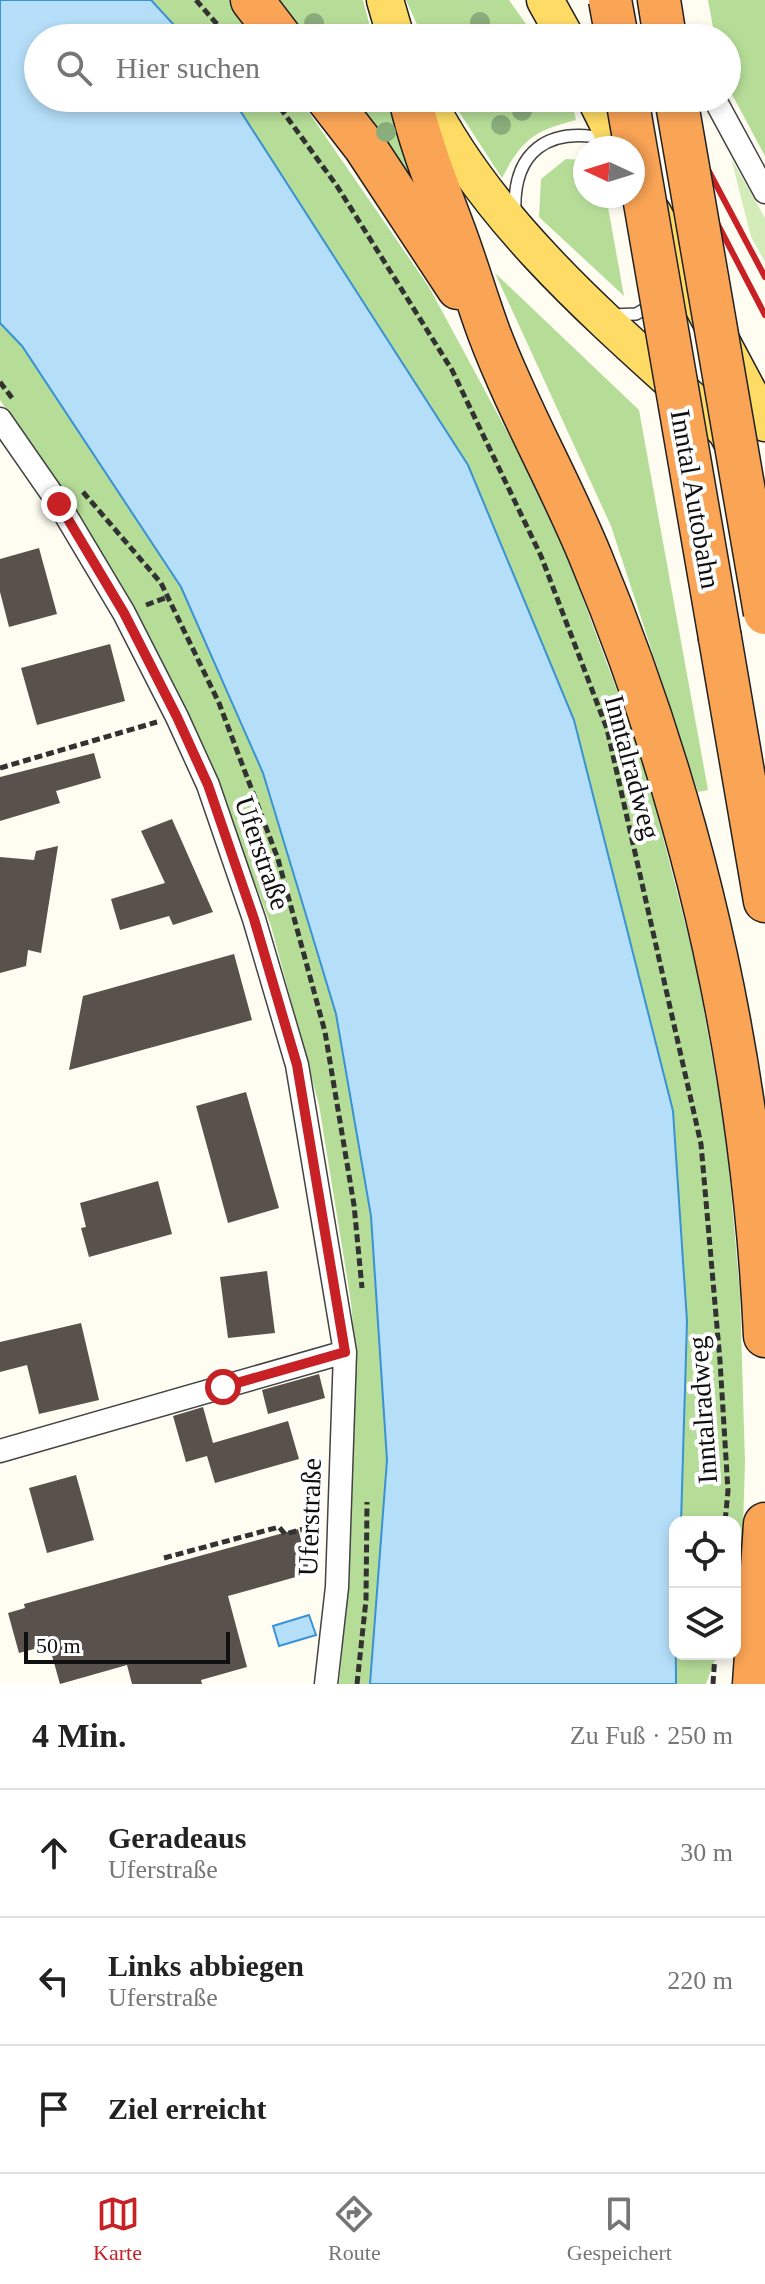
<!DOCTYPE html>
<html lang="de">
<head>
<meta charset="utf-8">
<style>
	body { margin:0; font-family:Georgia,serif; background:#f6f6f6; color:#222 }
	.controls { position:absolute; right:24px; bottom:24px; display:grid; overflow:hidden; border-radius:16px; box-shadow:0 4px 12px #0003 }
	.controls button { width:72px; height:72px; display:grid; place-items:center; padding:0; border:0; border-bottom:2px solid #e0e0e0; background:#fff; color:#222; font:40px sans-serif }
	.compass { position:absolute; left:573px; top:136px; width:72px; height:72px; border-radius:50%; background:#fff; box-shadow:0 4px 12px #0003; rotate:274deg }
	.scale { position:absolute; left:24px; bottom:20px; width:206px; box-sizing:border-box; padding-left:8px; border:4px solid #101010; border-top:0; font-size:22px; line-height:28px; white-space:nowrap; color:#101010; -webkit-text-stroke:6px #fff; paint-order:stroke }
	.stop { position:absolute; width:24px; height:24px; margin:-18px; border:6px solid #c72125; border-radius:50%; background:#fff }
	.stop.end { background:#c72125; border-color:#fff; box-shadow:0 2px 8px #0008 }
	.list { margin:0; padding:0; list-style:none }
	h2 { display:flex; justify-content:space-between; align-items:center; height:104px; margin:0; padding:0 32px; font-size:34px }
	h2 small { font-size:26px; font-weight:400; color:#767676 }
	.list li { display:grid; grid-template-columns:52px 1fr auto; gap:24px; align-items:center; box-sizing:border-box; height:128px; padding:0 32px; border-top:2px solid #e0e0e0 }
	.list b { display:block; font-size:30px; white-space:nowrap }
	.list p { margin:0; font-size:26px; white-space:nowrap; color:#767676 }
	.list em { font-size:26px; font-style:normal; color:#767676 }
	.icon { flex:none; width:44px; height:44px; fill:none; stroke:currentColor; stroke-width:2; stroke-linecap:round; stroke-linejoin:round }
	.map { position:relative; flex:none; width:765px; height:1684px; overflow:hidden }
	.search { position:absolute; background:#fff; box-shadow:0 4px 12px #0003; left:24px; right:24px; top:24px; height:88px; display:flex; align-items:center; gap:20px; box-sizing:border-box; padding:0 28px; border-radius:44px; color:#767676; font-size:30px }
	.sheet { height:488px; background:#fff }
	nav { display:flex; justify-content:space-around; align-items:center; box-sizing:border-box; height:112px; border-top:2px solid #e0e0e0; background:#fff; font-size:22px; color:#767676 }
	nav a { display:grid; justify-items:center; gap:4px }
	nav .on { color:#c72125 }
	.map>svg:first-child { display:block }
	.green { fill:#d3ecba }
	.forest { fill:#b6dd98 }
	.water { fill:#b5def9; stroke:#3992d3; stroke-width:2 }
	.building { fill:#59514b }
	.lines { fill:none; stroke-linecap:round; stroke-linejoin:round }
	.lane-casing { stroke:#434343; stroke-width:14 }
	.street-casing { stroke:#434343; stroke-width:25 }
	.primary-casing { stroke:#212121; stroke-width:39 }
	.highway-casing { stroke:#212121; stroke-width:45 }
	.path { stroke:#323232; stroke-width:5; stroke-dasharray:8 4; stroke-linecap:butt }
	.lane { stroke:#fff; stroke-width:11 }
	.street { stroke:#fff; stroke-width:22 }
	.primary { stroke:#fddb64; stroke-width:36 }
	.highway { stroke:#faa456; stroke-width:42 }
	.rail { stroke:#c72125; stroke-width:6 }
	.highway-bridge-casing { stroke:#212121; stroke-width:45; stroke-linecap:butt }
	.highway-bridge { stroke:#faa456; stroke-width:42 }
	.tree { fill:#8aad7c }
	.route { stroke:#c72125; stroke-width:10 }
	.labels { text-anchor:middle; stroke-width:8; stroke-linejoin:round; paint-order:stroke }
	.street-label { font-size:28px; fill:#101010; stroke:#fff }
</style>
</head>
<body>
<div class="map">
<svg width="765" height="1684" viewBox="0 0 765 1684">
	<rect width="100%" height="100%" fill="#fffdf2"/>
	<!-- green -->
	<path class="green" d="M731 158 765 218V262L751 237Z"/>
	<!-- forest -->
	<path class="forest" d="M151 0H231L257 38H186Z
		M280 0H363L373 38H310Z
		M406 0H509L536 38H423Z
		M708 0H765V156L727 85V38H715Z
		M232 98H299L429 287 551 513 644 763 696 966 726 1135 740 1294 745 1462 741 1592 735 1607V1522H681L687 1321 673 1111 574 720 468 465Z
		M349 98H389L430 212Z
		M450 98H571L576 120C534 131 522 139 502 178Z
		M566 159 585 160V196H606L624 296 539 217 541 179Z
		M495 273 639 410 708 790 698 792 611 526Z
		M0 323 22 346 181 587 263 773 336 1014 371 1215 387 1460 370 1684H339L348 1588 349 1480 356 1363 351 1302 319 1105 271 926 215 778 99 551 0 400Z
		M677 1654H717L706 1684H676Z"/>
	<!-- water -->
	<path class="water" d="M0 0H151L186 38H38V98H232L468 465 574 720 673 1111 687 1321 681 1522H675L676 1684H370L387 1460 371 1216 336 1014 263 773 181 587 22 346 0 323Z
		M309 1615 316 1635 279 1646 273 1626Z"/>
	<!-- building -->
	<path class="building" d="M39 548 57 614 9 627 0 592V559Z
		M110 644 125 701 37 725 21 668Z
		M94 753 101 778 56 791 60 803 0 821V777Z
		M172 819 213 912 173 925 169 916 120 930 111 899 165 883 141 831Z
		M58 846 41 953 28 950 26 966 0 973V857L34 860 36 851Z
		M234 954 252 1020 69 1070 83 996Z
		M246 1092 279 1208 228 1223 196 1106Z
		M158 1181 172 1234 89 1257 81 1228 86 1227 80 1203Z
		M267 1271 275 1333 228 1338 220 1277Z
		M81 1323 99 1400 39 1414 27 1365 0 1372V1342Z
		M319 1374 325 1398 268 1414 262 1390Z
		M203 1407 213 1443 288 1421 299 1459 215 1483 207 1456 186 1462 173 1416Z
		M76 1475 94 1540 47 1553 29 1488Z
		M298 1529 310 1573 228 1596 247 1667 201 1680 202 1684H132L127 1665 60 1684 49 1645 19 1653 8 1613 25 1608 24 1604Z"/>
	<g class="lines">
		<!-- lane casing -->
		<g class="lane-casing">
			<path id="lane" d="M515 214C512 151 548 126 607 139
				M612 315 636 314 652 305"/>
		</g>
		<!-- street casing -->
		<g class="street-casing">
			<path id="street" d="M714 98 765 192
				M0 419 59 504 124 613 177 717 208 785 254 919 297 1065 345 1352 337 1587 326 1684
				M0 1451 345 1352"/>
		</g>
		<!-- primary casing -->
		<g class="primary-casing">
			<path id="primary" d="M385 0 396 38
				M545 0 566 38
				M426 98C494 232 618 332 726 431L739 455
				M595 98 620 148
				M653 213 765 423"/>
		</g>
		<!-- highway casing -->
		<g class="highway-casing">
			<path id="highway" d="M252 0 281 38
				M659 0 665 38
				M327 98 365 147 458 288
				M410 98C420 143 437 185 453 228 466 262 476 298 489 333 518 410 560 482 591 558 694 806 753 1068 765 1336
				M720 638 765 901
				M754 1684 765 1524"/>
		</g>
		<!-- path -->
		<path class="path" d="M196 0 229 38
			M273 98 337 186 452 370 541 556 607 729 701 1144 720 1361 728 1491 725 1522
			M0 382 12 398
			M83 492 161 583 219 703 278 859 325 1032 354 1205 362 1288
			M146 605 168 597
			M0 768 157 722
			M164 1558 279 1527 285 1534 315 1526
			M357 1684 366 1600 367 1502
			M713 1684 715 1654"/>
		<!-- lane -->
		<use href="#lane" class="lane"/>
		<!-- street -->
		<use href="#street" class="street"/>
		<!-- primary -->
		<use href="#primary" class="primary"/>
		<!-- highway -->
		<use href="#highway" class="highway"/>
		<!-- rail -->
		<path class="rail" d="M601 0 621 38
			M618 0 638 38
			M652 98 765 315
			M670 98 765 277"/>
		<!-- highway-bridge casing -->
		<g class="highway-bridge-casing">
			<path id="highway-bridge" d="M610 0 617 38
				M627 98 720 638
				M676 98 765 613"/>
		</g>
		<!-- highway-bridge -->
		<use href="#highway-bridge" class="highway-bridge"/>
	</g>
	<!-- trees -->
	<g class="tree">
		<circle cx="480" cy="22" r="10"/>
		<circle cx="314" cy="23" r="10"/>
		<circle cx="522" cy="111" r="10"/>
		<circle cx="501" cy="125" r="10"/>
		<circle cx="386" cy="132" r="10"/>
	</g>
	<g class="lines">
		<!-- route -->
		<path class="route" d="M59 504 124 613 177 717 208 785 254 919 297 1065 345 1352 223 1387"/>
	</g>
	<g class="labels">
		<!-- street labels -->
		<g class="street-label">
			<text transform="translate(696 499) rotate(80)" y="10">Inntal Autobahn</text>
			<text transform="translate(633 767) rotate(75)" y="10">Inntalradweg</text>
			<text transform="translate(263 853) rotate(71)" y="10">Uferstraße</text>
			<text transform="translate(702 1410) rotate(-94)" y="10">Inntalradweg</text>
			<text transform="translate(309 1517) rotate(-88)" y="10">Uferstraße</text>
		</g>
	</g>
</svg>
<div class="controls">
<button><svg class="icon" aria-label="locate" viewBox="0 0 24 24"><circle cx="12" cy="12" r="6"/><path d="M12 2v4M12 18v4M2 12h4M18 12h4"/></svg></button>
<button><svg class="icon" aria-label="layers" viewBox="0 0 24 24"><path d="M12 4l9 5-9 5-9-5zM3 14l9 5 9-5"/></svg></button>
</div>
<svg class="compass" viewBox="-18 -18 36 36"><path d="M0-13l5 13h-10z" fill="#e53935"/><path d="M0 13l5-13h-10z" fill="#767676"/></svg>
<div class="scale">50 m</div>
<div class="stop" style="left:223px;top:1387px"></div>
<div class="stop end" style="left:59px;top:504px"></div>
<div class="search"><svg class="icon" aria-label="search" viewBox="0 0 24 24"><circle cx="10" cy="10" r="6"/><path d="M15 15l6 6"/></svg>Hier suchen</div>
</div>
<section class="sheet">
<h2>4 Min.<small>Zu Fuß · 250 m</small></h2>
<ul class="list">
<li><svg class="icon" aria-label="ahead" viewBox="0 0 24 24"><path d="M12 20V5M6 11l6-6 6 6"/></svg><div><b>Geradeaus</b><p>Uferstraße</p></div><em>30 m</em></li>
<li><svg class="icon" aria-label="left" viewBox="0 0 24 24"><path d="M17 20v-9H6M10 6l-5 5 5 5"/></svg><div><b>Links abbiegen</b><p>Uferstraße</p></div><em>220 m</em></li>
<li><svg class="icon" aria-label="arrive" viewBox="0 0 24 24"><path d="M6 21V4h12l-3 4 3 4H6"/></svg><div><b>Ziel erreicht</b></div></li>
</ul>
</section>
<nav>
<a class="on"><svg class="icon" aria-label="map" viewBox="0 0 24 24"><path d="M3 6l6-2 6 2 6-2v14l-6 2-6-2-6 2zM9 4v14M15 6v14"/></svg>Karte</a>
<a><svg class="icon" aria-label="directions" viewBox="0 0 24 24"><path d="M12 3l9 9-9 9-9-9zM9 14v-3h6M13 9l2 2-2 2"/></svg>Route</a>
<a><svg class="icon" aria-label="saved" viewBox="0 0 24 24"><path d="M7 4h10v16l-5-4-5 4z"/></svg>Gespeichert</a>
</nav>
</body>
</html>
